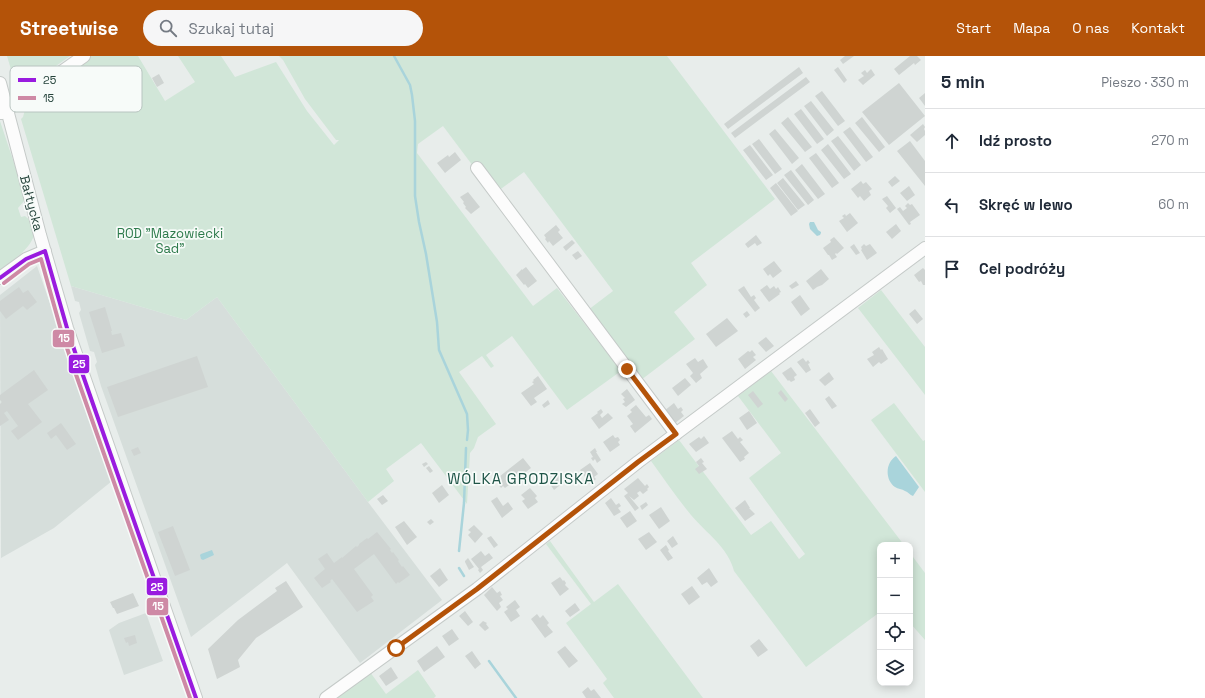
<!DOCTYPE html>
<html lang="pl">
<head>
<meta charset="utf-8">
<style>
	body { margin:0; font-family:"Space Grotesk",sans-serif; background:#f6f6f7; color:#1f2937 }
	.controls { position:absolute; right:12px; bottom:12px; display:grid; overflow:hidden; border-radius:8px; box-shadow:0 2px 10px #0003 }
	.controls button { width:36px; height:36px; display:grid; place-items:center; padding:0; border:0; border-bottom:1px solid #e0e1e3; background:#fff; color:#1f2937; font:20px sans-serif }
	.stop { position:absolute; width:12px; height:12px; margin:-9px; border:3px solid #b45309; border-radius:50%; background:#fff }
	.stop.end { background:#b45309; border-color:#fff; box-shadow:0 1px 4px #0008 }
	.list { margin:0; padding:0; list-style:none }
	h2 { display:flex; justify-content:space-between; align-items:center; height:52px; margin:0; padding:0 16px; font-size:17px }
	h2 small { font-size:13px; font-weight:400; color:#747a83 }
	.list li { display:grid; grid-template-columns:26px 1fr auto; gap:12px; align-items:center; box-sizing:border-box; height:64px; padding:0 16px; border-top:1px solid #e0e1e3 }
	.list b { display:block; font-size:15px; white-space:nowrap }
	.list em { font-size:13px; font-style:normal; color:#747a83 }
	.icon { flex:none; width:22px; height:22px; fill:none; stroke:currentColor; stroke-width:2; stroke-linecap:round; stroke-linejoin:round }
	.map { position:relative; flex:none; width:925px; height:642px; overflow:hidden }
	header { display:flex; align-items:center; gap:24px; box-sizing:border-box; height:56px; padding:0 20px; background:#b45309; color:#fff }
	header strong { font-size:19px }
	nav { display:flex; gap:22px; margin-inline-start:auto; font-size:14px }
	.search { width:280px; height:36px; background:#f6f6f7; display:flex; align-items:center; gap:10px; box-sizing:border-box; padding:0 14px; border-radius:22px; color:#747a83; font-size:15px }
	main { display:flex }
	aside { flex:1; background:#fff }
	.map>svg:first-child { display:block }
	.built { fill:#d6dedb }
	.green { fill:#d1e6d8 }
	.water { fill:#a9d4db }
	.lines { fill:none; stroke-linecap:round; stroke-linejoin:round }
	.stream { stroke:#a9d4db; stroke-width:2.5 }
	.building { fill:#cfd4d2 }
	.minor-casing { stroke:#c5cac8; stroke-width:14 }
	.minor { stroke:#fcfcfc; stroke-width:12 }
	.bus-1-casing { stroke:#f7fbf9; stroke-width:7 }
	.bus-2-casing { stroke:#f7fbf9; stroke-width:7 }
	.bus-1 { stroke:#991bdf; stroke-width:4 }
	.bus-2 { stroke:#ce89a5; stroke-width:4 }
	.route { stroke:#b45309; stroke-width:5 }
	.labels { text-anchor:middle; stroke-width:3.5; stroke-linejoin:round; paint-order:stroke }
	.street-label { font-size:13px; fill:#24423a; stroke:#f7fbf9 }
	.park-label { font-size:13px; fill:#2d7a4b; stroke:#f7fbf9 }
	.quarter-label { font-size:15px; letter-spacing:1px; fill:#1f5548; stroke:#f7fbf9 }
	.key { fill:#f7fbf9; stroke:#b8c4c0; stroke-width:1 }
	.key-label { font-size:11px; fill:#24423a }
	.line-badge { stroke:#f7fbf9; stroke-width:1.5 }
	.badge-label { font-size:11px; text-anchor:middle; font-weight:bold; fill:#fff }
</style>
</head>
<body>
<header>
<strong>Streetwise</strong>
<div class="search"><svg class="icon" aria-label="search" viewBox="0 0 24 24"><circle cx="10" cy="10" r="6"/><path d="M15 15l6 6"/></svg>Szukaj tutaj</div>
<nav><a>Start</a><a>Mapa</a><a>O nas</a><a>Kontakt</a></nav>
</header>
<main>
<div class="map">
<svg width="925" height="642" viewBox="0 0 925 642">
	<rect width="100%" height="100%" fill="#e8edeb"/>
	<!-- built -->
	<path class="built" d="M37 210 112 425 54 472 1 502 0 239Z
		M71 230 186 264 217 241 368 446 442 544 360 607 287 507 191 581 101 330 95 309 97 306 94 296 90 295 79 257 81 254 79 246 75 245Z
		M146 557 163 605 124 619 109 574 119 567Z"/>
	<!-- green -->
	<path class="green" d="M7 0H70L18 37Z
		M91 0H138L165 45 195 26 178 0H221L235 21 276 6 307 55 334 89 339 84H336L305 43 283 4 279 0H667L775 143 691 207 707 229 674 256 695 283 641 324 588 254 613 235 524 116 498 135 473 110 443 70 418 88 417 97 533 250 557 232 621 315 567 354 512 280 486 299 494 310 491 312 482 300 459 316 496 368 478 381 474 392 470 397 467 448 421 387 386 413 394 425 368 446 217 241 186 264 71 230 21 63 23 61 27 46Z
		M0 65 24 137 25 144 18 152 21 161 25 160C51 180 16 202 0 214Z
		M881 234 925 291V339L858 252Z
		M771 315 904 489H880V556L806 611 734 515C728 491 706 477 691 459 677 442 664 423 651 405L679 384 751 479 771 465 799 503 805 498 749 422 781 397 738 340Z
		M894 347 923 385 925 384V436L871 364Z
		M550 485 594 546 618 528 703 642H614L603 627 607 623 566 567 591 548 546 488Z
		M910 497 925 517V584L910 567Z
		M418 614 436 640 434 642H335L370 616 386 638Z"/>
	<!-- water -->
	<path class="water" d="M810 166H814L818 174 821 176V177L820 179 817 180 810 173 809 168Z
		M896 400 919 431 913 440C910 439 908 436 905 435 902 433 898 433 895 431 885 424 885 407 896 400Z
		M212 494 214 499 203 504 201 503 200 499 201 498Z"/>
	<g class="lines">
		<!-- stream -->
		<path class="stream" d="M394 0 410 29 412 39 415 65V140L419 166 426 198 437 266 439 294 467 358 468 374 467 384
			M459 495 464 447 466 392
			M459 512 464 520
			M489 605 516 642"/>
	</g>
	<!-- building -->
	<path class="building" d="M845 0H854L843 8 840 4Z
		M910 0H917L921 4 915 9 914 7 899 19 894 13Z
		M799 11 803 17 728 73 724 68Z
		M838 11 847 24 844 27 834 14Z
		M871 13 875 19 863 29 858 24 864 20 861 17 865 14 867 17Z
		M159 18 164 27 157 31 152 22Z
		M806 21 810 26 735 82 731 77Z
		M899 27 925 60 889 89 862 56Z
		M822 35 845 65 838 70 815 40Z
		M925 37V50L919 42Z
		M811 45 834 74 827 80 804 50Z
		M801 53 824 83 817 88 794 58Z
		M788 61 812 91 805 96 781 67Z
		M862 61 885 91 879 96 855 67Z
		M923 68 925 71 924 73 925 75V79L917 86 910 79Z
		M850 71 873 101 866 106 843 76Z
		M775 73 799 102 792 108 769 78Z
		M838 80 861 109 854 115 831 85Z
		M759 83 782 113 775 118 752 88Z
		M910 85 925 105V130L897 95Z
		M828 88 851 118 844 123 821 94Z
		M750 89 773 119 766 124 743 94Z
		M455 96 461 104 445 117 437 107 448 99 449 101Z
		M816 97 839 127 832 132 809 102Z
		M802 108 825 138 818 143 795 114Z
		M791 114 814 144 808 149 784 119Z
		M895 120 900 125 892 131 888 126Z
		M783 122 805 149 798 154 777 127Z
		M861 125 863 128 866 126 872 133 869 135 871 139 864 145 860 140 858 142 851 133Z
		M776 127 798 155 791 160 770 132Z
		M909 130 915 139 907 145 900 137Z
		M468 136 480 151 471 158 465 152 466 151 463 147 464 146 460 141Z
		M887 140 896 152 890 157 886 152 888 150 882 143Z
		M908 147 910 149 912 148 920 159 910 166 911 168 909 169 897 153 900 151 903 155 907 152 905 150Z
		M850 157 858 167 847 176 839 165 844 162 842 160 845 158 846 160Z
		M896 168 901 175 892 183 886 176Z
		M556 169 560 174 558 176 563 182 553 190 549 185 548 187 545 183 546 182 544 179Z
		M756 179 762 187 757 190 755 187 748 192 745 188Z
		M834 181 844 192 837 198 836 197 835 198 837 201 832 204 829 199H828L823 192 831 186 830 184Z
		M572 184 575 187 566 195 563 191Z
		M854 188 860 197 856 199 850 191Z
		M864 188 866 190 870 188 877 197 867 204 861 194 862 193 861 191Z
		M578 195 582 200 576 204 572 199Z
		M774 205 782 215 773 222 770 218 768 220 763 213Z
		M526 211 537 225 528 232 525 228 524 229 516 219 522 213V214Z
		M923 212 925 214V229H923L921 225 919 226 914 219Z
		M821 213 829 223 822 229 817 231 813 234 806 225Z
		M796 225 799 229 792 233 789 230Z
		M767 229 770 233 774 230 776 233 778 231 781 236 779 237 780 238 769 246 760 234Z
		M744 230 751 241 754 239 756 242 754 244 760 252 755 256 738 234Z
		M19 231 23 237 28 234 37 246 27 254 23 250 6 263 0 255V245Z
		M800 239 810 253 801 260 791 246Z
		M105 251 112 275H111L112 279 121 277 125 290 102 297 89 256Z
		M915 253 923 263 917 268 909 258Z
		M747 255 750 259 746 262 743 258Z
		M727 262 738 275 716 291 706 278Z
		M766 281 774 290 766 296 758 287Z
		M879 291 881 294 882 293 888 303 881 308 879 306 873 311 867 303 874 299 872 296Z
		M752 294 756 299 753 301 756 304 745 313 738 303 748 295 750 296Z
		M197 300 208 331 118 361 107 331Z
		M695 302 698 306 703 303 708 311 700 318 702 322 696 327 690 320 693 317 686 308Z
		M803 302 806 306 808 304 810 307 808 308 811 314 806 317 797 306Z
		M791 311 797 319 794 321 795 324 791 326 789 324 788 325 782 317Z
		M34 314 48 334 28 348 42 366 18 384 11 375 18 370 7 355 4 357 9 364 0 370V348L2 346 0 344V339Z
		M829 316 834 323 825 330 819 324Z
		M538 320 547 333 534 342 537 346 531 350 521 337 534 328 532 326 534 325 533 324Z
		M685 322 691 329 678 340 672 332Z
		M627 333 635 344 626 351 622 348 625 346 623 343 625 342 621 338Z
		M781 334 788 343 785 346 778 337Z
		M753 335 763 348 758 352 748 339Z
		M829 340 837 350 832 353 825 343Z
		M548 344 550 348 544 352 542 349Z
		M674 347 678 353 681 351 683 354 681 356 684 360 674 368 664 355Z
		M636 349 646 361 649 359 652 363 635 377 630 370 633 368 627 360 632 356 630 354Z
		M601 353 603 356 600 359 602 362 608 357 613 362 599 373 591 362 598 357 597 356Z
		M810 353 820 367 815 371 805 357Z
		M749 355 757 367 747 374 739 362Z
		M61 367 76 388 67 394 56 379 51 383 47 377Z
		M732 375 738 383 740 381 743 384 740 386 749 397 744 401 745 403 740 406 722 382Z
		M613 379 615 382 618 381 620 384 618 386 620 389 610 396 603 386Z
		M704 380 709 387 696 396 689 388 699 381 701 383Z
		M138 391 141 397 134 400 131 394Z
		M595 392 597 396H596L601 404 597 407 595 403 593 405 591 402 593 401 590 396Z
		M523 402 531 412 505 432 503 430 501 432 495 424Z
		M701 402 704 406 702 407 707 413 699 418 695 413 699 410 696 406Z
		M426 406 428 408 424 411 422 408Z
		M590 407 598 418 594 421 596 423 590 428 580 414Z
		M429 410 433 415 430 417 426 412Z
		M558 418 562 421V423L564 426 554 434 548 425Z
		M638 422 645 430 647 428 649 431 647 433 648 434 643 438 640 435 637 437 639 440 634 444 629 440 639 452 635 455 624 440 628 437 624 433Z
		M442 429 449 439 439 447 432 437Z
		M530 432 537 440 535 442 538 446 528 453 522 445 525 443 521 439Z
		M383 439 388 445 382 449 377 443Z
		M497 441 503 450 508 446 513 453 502 462 491 445Z
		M611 442 616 449 619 447 621 450 618 452 621 456 614 460 605 447Z
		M745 444 750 452H749L755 458 745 465 735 452Z
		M646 446 648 449 642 454 640 450Z
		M661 451 670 465 659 473 649 459Z
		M630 455 637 465 627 472 620 462Z
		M431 463 434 466 430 469 427 466Z
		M404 465 417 481 407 489 395 471Z
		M474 469 483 478 475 487 468 479 471 476 468 474Z
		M173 470 190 514 175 520 158 476Z
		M377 476 391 493 390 494 392 497 393 496 399 504 398 505 402 511 403 510 410 519 399 527 398 526 396 528 374 498 354 513 373 539 371 541 374 545 357 556 332 523 330 525 331 526 322 532 314 522 325 513 318 503 327 497 334 507 342 501V502L356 490 357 491 359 489V488L367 482 368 483Z
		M649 476 657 486 646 494 638 483Z
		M491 480 498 489 494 492 487 482Z
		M673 480 678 488 672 492 667 485Z
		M666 489 669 494 668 495 673 502 668 505 660 494Z
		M481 495 485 500 489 497 493 502 481 511 483 514 480 517 478 514 479 513 471 503Z
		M468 502 474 511 469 514 465 506V505Z
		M440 512 448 524 439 531 430 520Z
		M709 512 718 526 711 531 707 526 702 529 697 522Z
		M560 521 563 525 564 524 566 527 565 529 569 533 560 540 551 527Z
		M286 525 303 551 256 582 238 604 240 611 217 623 208 593 238 564 277 535 275 532Z
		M692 530 700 541 689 549 681 538Z
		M492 531 497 537 500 535 502 539 500 540 503 544 499 547 501 551 497 555 484 539Z
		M133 537 139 550 117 558 114 552H113L110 546Z
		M515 544 520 551 516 554 520 560 511 566 504 556 508 553 506 551Z
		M575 547 580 554 570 561 565 555Z
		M465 555 473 566 468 570 459 560Z
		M537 558 540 562 543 559 549 567 547 569 553 576 545 582 531 563Z
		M483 565 487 567 486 568 489 572 485 575 479 569Z
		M452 573 459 583 449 590 442 580Z
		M135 579 137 587 129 590 128 586 126 587 124 582Z
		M759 583 768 594 758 601 750 590Z
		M437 590 445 601 424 616 417 605Z
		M565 590 578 605 569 612 557 596Z
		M472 595 481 608 475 613 465 600Z
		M391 611 398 622 386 630 379 620Z
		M588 631 591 635 594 633 601 642H586L582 636Z"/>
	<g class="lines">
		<!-- minor casing -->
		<g class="minor-casing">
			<path id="minor" d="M0 27 40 179 67 272 196 642
				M1 57 16 48 84 0
				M477 112 676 378
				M0 222 26 203 45 195
				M326 642 477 533 638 406 925 192"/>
		</g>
		<!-- minor -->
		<use href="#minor" class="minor"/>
		<!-- bus-1 casing -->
		<g class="bus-1-casing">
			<path id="bus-1" d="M45 195 67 272 79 308 196 642
				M0 222 26 203 45 195"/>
		</g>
		<!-- bus-2 casing -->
		<g class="bus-2-casing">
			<path id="bus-2" d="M4 227 29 208 41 203 61 274 73 310 190 642"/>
		</g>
		<!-- bus-1 -->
		<use href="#bus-1" class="bus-1"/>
		<!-- bus-2 -->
		<use href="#bus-2" class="bus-2"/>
	</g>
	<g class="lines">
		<!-- route -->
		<path class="route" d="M396 592 477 533 638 406 676 378 627 313"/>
	</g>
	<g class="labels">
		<!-- street labels -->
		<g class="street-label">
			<text transform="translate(32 147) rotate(75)" y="5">Bałtycka</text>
		</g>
		<!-- park labels -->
		<g class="park-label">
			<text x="170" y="182">ROD "Mazowiecki<tspan x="170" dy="15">Sad"</tspan></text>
		</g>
		<!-- quarter labels -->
		<g class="quarter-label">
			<text x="521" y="428">WÓLKA GRODZISKA</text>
		</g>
	</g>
	<!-- legend -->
	<rect x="10" y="10" width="132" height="46" rx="6" class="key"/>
	<rect x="18" y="22" width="18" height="4" fill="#991bdf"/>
	<rect x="18" y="40" width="18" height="4" fill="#ce89a5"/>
	<g class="key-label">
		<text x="43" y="28">25</text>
		<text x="43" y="46">15</text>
	</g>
	<g class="line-badge">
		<rect x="52" y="273" width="23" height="19" rx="4" fill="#ce89a5"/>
		<rect x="68" y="298" width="22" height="20" rx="4" fill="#991bdf"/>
		<rect x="146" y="521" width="22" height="19" rx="4" fill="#991bdf"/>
		<rect x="146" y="541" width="23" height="19" rx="4" fill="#ce89a5"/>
	</g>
	<g class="badge-label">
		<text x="64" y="286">15</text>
		<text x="79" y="312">25</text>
		<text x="157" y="535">25</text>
		<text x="158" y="554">15</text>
	</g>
</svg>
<div class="controls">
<button>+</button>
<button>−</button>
<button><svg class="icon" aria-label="locate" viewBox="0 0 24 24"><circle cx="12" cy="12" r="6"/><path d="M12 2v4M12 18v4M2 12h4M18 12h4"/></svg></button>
<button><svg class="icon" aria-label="layers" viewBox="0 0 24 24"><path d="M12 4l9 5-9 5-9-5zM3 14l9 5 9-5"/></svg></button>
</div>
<div class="stop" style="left:396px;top:592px"></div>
<div class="stop end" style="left:627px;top:313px"></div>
</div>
<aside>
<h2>5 min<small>Pieszo · 330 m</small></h2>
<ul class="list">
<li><svg class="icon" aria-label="ahead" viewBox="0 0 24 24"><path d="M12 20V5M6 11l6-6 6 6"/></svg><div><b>Idź prosto</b></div><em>270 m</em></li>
<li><svg class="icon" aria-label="left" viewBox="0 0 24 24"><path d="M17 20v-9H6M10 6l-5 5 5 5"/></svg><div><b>Skręć w lewo</b></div><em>60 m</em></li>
<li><svg class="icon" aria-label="arrive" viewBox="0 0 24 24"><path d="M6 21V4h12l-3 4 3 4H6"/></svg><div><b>Cel podróży</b></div></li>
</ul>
</aside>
</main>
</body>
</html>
